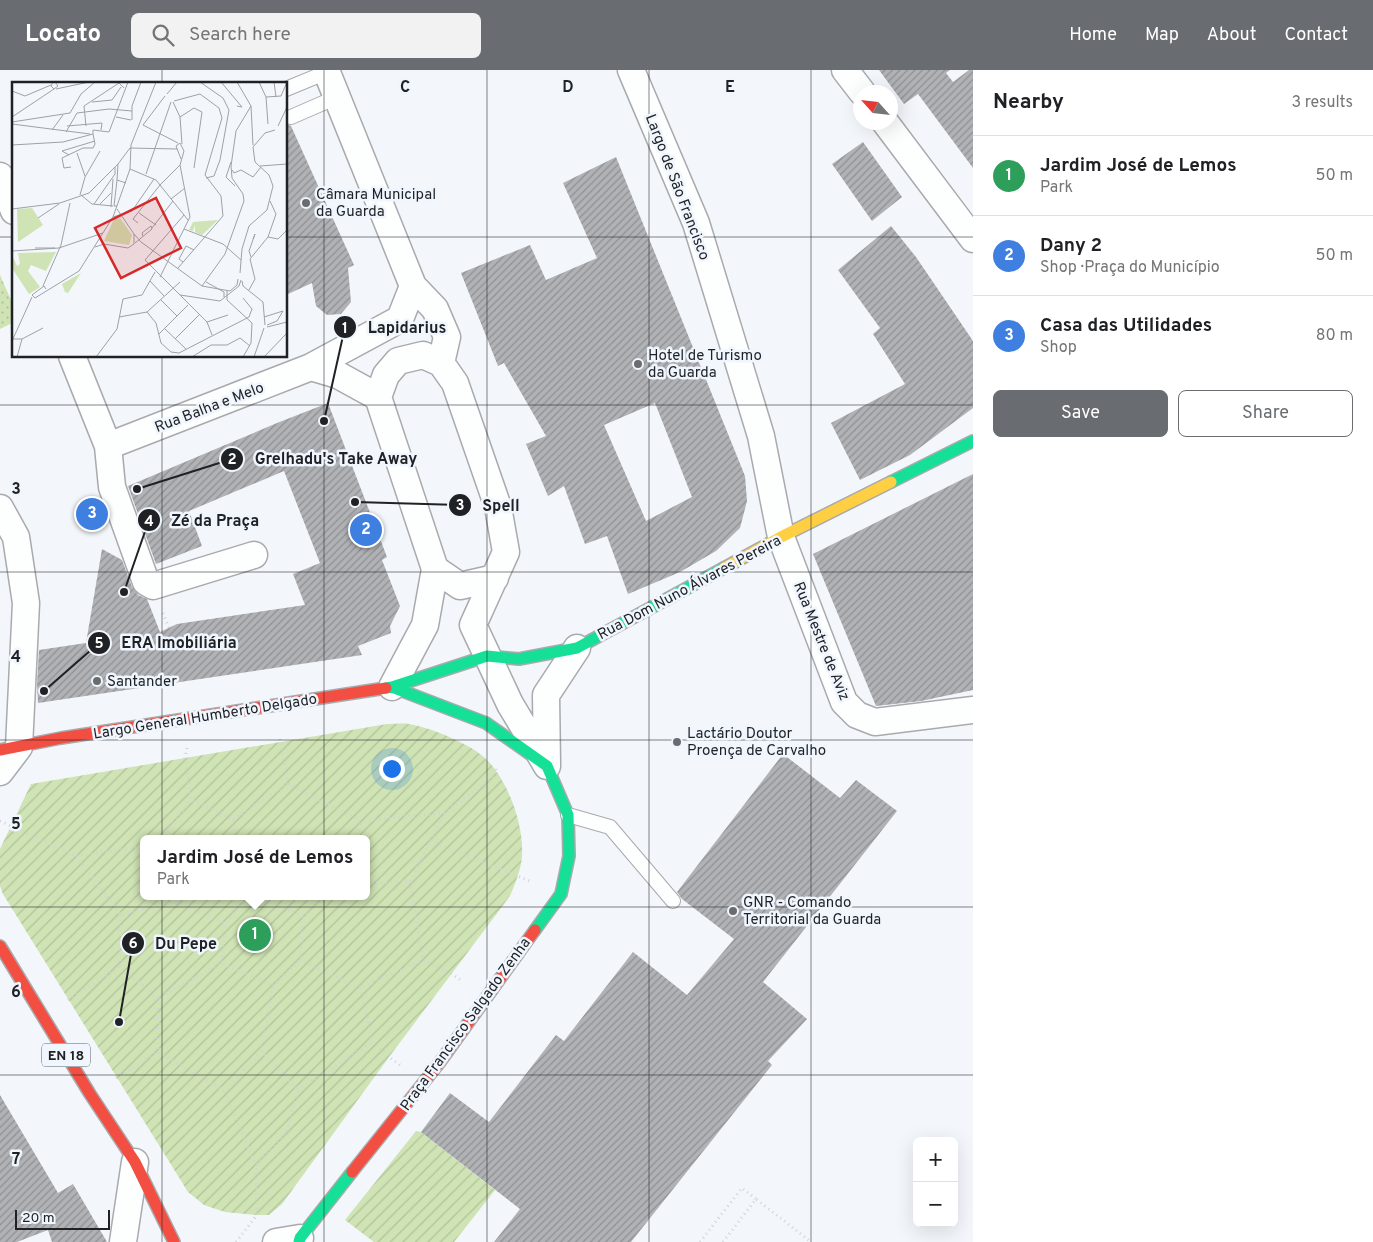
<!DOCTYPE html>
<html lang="en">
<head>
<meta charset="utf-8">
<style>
	body { margin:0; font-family:Overpass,sans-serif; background:#f2f2f2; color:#202124 }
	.controls { position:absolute; right:15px; bottom:15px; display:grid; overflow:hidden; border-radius:8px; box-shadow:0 5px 20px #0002 }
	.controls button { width:45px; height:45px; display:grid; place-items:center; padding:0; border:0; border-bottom:1px solid #e0e0e0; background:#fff; color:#202124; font:25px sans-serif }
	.compass { position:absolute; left:853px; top:15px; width:45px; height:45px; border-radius:50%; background:#fff; box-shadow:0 5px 20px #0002; rotate:297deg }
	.scale { position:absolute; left:15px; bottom:12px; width:95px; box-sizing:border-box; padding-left:5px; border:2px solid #1f2125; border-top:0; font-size:14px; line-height:18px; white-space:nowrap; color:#1f2125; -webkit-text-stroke:4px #f0f6fd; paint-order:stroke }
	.you { position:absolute; left:391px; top:698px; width:18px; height:18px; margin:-12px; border:4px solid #fff; border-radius:50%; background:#1a73e8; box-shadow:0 0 0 8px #1a73e833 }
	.badge { display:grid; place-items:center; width:32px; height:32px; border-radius:50%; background:#696c70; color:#fff; font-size:16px; font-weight:700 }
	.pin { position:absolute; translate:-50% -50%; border:2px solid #fff; box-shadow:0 1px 5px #0006 }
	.popup { position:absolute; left:140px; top:765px; width:230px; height:65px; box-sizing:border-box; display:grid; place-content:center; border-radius:8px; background:#fff; filter:drop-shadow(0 1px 4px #0005); font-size:16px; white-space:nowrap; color:#757577 }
	.popup b { font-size:19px; color:#202124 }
	.popup::after { content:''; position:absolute; left:50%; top:100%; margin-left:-10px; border:10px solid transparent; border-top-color:#fff }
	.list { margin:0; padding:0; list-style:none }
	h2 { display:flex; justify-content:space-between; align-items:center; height:65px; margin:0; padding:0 20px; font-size:21px }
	h2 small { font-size:16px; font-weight:400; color:#757577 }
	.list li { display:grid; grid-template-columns:32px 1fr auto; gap:15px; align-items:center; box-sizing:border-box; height:80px; padding:0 20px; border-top:1px solid #e0e0e0 }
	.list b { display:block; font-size:19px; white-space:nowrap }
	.list p { margin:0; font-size:16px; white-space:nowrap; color:#757577 }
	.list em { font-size:16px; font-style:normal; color:#757577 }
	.actions { display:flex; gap:10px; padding:15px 20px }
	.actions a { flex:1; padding:11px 0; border:1px solid #696c70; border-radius:8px; text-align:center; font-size:18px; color:#696c70 }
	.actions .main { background:#696c70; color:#fff }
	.icon { flex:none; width:28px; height:28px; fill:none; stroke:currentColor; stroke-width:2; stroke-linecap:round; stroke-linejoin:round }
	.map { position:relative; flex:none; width:973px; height:1172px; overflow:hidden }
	header { display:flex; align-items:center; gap:30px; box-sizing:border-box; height:70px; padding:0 25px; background:#696c70; color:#fff }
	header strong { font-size:24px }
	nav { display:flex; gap:28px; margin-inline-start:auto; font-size:18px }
	.search { width:350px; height:45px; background:#f2f2f2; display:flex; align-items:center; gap:12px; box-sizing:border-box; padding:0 18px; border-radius:8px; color:#757577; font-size:19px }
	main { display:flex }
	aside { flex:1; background:#fff }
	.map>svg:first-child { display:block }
	.grass { fill:url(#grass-dots) }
	.garden { fill:url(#garden-furrows); fill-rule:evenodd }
	.building { fill:url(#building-hatch); fill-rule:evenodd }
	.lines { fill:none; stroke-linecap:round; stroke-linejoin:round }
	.lane-casing { stroke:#a8aaad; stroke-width:16 }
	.street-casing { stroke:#a8aaad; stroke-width:29 }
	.fast-casing { stroke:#a8aaad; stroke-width:14 }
	.slow-casing { stroke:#a8aaad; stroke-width:14 }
	.jam-casing { stroke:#a8aaad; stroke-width:14 }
	.path { stroke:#d2d3d5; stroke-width:3; stroke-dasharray:1 4; stroke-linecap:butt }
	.lane { stroke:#fdfefe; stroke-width:14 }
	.street { stroke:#fdfefe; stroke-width:26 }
	.fast { stroke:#16e098; stroke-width:11 }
	.slow { stroke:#ffcf43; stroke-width:11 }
	.jam { stroke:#f24e42; stroke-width:11 }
	.grid { fill:none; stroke:#1f2125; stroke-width:1; stroke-opacity:0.55 }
	.poi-dot { fill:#696c70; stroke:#f0f6fd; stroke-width:2 }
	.labels { text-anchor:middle; stroke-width:5; stroke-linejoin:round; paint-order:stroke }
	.shield { fill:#f0f6fd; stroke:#5e6166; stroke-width:1 }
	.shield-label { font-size:14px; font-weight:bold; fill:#1f2125 }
	.street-label { font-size:15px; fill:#1f2125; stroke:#f0f6fd }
	.poi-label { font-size:15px; fill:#1f2125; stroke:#f0f6fd; text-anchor:start }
	.inset-road { fill:none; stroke:#9ea1a5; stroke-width:1 }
	.view { fill:#d62828; fill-opacity:0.15; stroke:#d62828; stroke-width:2.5 }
	.inset-edge { fill:none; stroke:#1f2125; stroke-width:2.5 }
	.grid-label { font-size:16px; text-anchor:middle; font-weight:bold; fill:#1f2125; stroke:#f0f6fd; stroke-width:5; stroke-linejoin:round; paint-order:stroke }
	.leader { fill:none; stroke:#1f2125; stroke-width:2 }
	.callout-dot { fill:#1f2125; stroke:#f0f6fd; stroke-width:2 }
	.mark-label { font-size:15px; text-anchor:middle; font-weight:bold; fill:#fff }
	.callout-label { font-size:16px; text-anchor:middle; font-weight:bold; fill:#1f2125; stroke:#f0f6fd; stroke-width:5; stroke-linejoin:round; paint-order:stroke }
</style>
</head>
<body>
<header>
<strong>Locato</strong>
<div class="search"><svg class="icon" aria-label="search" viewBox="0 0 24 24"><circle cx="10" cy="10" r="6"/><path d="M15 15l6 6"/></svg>Search here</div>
<nav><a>Home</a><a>Map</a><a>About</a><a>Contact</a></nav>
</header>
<main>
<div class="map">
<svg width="973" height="1172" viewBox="0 0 973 1172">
	<defs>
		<pattern id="grass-dots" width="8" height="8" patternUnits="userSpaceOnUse" patternTransform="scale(1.25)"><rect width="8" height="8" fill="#cfe3b4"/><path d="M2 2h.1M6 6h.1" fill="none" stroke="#b1c29b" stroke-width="1.8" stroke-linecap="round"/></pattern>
		<pattern id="garden-furrows" width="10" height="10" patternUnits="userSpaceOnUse" patternTransform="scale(1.25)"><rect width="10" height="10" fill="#cfe3b4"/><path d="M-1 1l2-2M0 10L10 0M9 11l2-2" fill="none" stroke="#b1c29b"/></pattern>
		<pattern id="building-hatch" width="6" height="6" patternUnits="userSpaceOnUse" patternTransform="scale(1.25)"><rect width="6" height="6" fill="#b0b2b6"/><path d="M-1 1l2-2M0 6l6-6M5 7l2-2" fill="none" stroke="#8f9094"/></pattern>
	</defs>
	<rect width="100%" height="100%" fill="#f3f6fa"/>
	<!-- grass -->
	<path class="grass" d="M0 205 14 237V252L0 259Z"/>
	<!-- garden -->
	<path class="garden" d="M387 654C394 654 402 653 409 654 432 658 472 674 488 691 509 713 524 756 522 786 521 800 515 814 510 826L389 987 282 1134 269 1145H257L225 1142 204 1135 188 1122 3 824 0 816V779L31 714ZM144 769H366V826H144Z
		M416 1061 421 1062 495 1120 454 1172H374L345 1150Z"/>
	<!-- building -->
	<path class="building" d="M879 0H950L946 3 953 12 969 0H973V98L918 24 904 34Z
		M286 54 291 56 354 195 348 198 351 232 341 244 327 245 316 236 312 213 286 225Z
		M863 72 902 127 872 151 832 94Z
		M616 87 745 406 747 431 740 458 716 481 680 502 628 524 607 466 585 474 564 416 548 426 526 374 546 366 504 293 498 296 461 203 530 175 546 210 597 188 563 113ZM655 333 692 427 646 451 604 355Z
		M891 156 916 187 973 271V338L910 385 860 410 831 353 905 314 873 264 880 258 838 200Z
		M328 333 387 487 382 490 400 536 390 556 391 563 358 576 362 585 38 633 37 614 39 580 86 573 102 479 122 490 132 517 138 525 147 529 160 562 177 554 305 535 293 504 320 493 284 401 189 441 202 476 156 494 128 416 277 353Z
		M973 404V620L921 631 876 636 813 484Z
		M783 684 840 728 856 710 897 741 763 912 807 949 768 991 772 995 631 1172H494L520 1139 421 1062 450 1023 489 1052 556 965 564 971 633 882 687 925 734 869 682 829 677 822Z
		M0 1025 58 1123 73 1114 107 1172H52L48 1160 17 1172H0Z"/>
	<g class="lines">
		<!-- lane casing -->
		<g class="lane-casing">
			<path id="lane" d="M286 19 327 2
				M291 47 337 27
				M568 745 610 757 673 831"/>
		</g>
		<!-- street casing -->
		<g class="street-casing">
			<path id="street" d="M326 0 413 216 435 239 447 267 441 293
				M631 0 696 153 761 366 781 467 844 632 857 645 875 652 973 640
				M845 0 862 22
				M885 52 973 169
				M0 106 14 141
				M72 286 108 376 112 417 146 512 153 516 254 485
				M311 297 338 305 378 327
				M108 376 311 297 400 249 413 216
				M0 438 16 467 26 533 19 677 0 702
				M495 508 460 516 435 499 378 327 386 305 398 291 423 285 441 293 455 313 498 437 506 482 473 555 510 634 547 696
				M392 617 425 555 435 499
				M547 695 546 625 577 578
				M123 1172 135 1092
				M276 1172 300 1168"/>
		</g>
		<!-- fast casing -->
		<g class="fast-casing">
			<path id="fast" d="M891 412 973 371
				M392 617 487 586 519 589 577 578 724 498
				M386 618 392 617 486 653 547 696 568 745 569 786 561 824 535 860
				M299 1172 300 1168 352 1102"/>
		</g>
		<!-- slow casing -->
		<g class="slow-casing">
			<path id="slow" d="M724 498 781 467 891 412"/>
		</g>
		<!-- jam casing -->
		<g class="jam-casing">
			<path id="jam" d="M0 680 61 668 386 618
				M0 876 90 1024 135 1092 174 1172
				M352 1102 440 992 535 860"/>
		</g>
		<!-- path -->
		<path class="path" d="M163 543 169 558
			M187 678 185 688 191 730 233 749 237 769
			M288 714 362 751 444 743 497 704 496 699
			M233 749 288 714 279 665
			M0 751 76 786 121 845 174 831 225 853
			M161 769 191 730
			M355 769 362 751
			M431 771 532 812
			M76 786 144 776
			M410 812 423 890 452 904 462 911
			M366 813 410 812 444 743
			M256 826 303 846
			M121 845 120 897 158 928 221 893
			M300 890 360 918 423 890
			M273 916 300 890 303 846 324 826
			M360 918 373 972 389 987 400 995
			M158 928V982L224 1021
			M68 930 120 897
			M116 1008 158 982
			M298 1020 373 972
			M256 1096 224 1021 262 982
			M236 1172 257 1145 256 1096 287 1061 298 1020 262 982 273 916 221 893 225 854 249 826
			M700 1172 742 1118 756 1129
			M723 1172 756 1129 811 1172"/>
		<!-- lane -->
		<use href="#lane" class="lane"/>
		<!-- street -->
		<use href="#street" class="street"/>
		<!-- fast -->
		<use href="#fast" class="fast"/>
		<!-- slow -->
		<use href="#slow" class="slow"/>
		<!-- jam -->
		<use href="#jam" class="jam"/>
	</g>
	<!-- grid -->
	<path class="grid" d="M162 0V14M324 0V1172M487 0V1172M649 0V1172M811 0V1172M0 167H14M286 167H973M162 286V1172M0 335H973M0 502H973M0 670H973M0 837H973M0 1005H973"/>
	<!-- markers -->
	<g class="poi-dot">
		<circle cx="306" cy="133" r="5"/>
		<circle cx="638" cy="294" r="5"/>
		<circle cx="97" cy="611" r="5"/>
		<circle cx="677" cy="672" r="5"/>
		<circle cx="733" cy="841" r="5"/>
	</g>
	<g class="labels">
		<!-- shield labels -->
		<rect class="shield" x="42" y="973.5" width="48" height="23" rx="4"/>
		<g class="shield-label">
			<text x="66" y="990">EN 18</text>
		</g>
		<!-- street labels -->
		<g class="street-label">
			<text transform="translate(678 117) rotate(69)" y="5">Largo de São Francisco</text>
			<text transform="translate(209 337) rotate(-21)" y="5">Rua Balha e Melo</text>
			<text transform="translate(689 517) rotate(-28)" y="5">Rua Dom Nuno Álvares Pereira</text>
			<text transform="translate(822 571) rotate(68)" y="5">Rua Mestre de Aviz</text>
			<text transform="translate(205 646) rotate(-9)" y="5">Largo General Humberto Delgado</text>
			<text transform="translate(465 954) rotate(-54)" y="5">Praça Francisco Salgado Zenha</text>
		</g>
		<!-- poi labels -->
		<g class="poi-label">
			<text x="316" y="129">Câmara Municipal<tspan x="316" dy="17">da Guarda</tspan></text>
			<text x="648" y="290">Hotel de Turismo<tspan x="648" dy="17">da Guarda</tspan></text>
			<text x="107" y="616">Santander</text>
			<text x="687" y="668">Lactário Doutor<tspan x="687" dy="17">Proença de Carvalho</tspan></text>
			<text x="743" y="837">GNR - Comando<tspan x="743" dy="17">Territorial da Guarda</tspan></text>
		</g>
	</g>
	<!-- overview -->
	<g transform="translate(12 12)">
		<rect width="275" height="275" fill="#f3f6fa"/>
		<path d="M20 126 31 143 6 160 5 127Z" fill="#cfe3b4"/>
		<path d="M44 170 34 189 19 183 16 189 28 205 17 212 0 186V173L5 184 8 182 6 171Z" fill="#cfe3b4"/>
		<path d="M108 136 120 153 117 163 92 159 102 137ZM206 138 190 153 183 150V143L181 149 177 148 181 140ZM69 191 56 211 53 210 50 202Z" fill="#cfe3b4"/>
		<path class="inset-road" d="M41 0 39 4 42 7 46 4 43 0M188 0 211 16 217 28 208 78 202 94 194 96M209 0 230 25 225 24M225 0 239 24 241 63M247 0 254 15 256 42M262 0 264 15M44 7 77 0M0 9 13 14 39 3M155 12 165 0M153 14 131 43 166 61M254 15 269 14 275 0M100 18 109 5M162 19 188 12 207 26 210 36 193 93 209 114 211 134 166 186M80 20 100 18M161 20 168 35 170 62M0 35 42 7M104 35 119 38M168 35 182 26 190 30 182 86M120 38V24L129 0M0 40 58 31 69 12 83 0M0 42 78 52M55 44 90 41 89 48M74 44 72 24 107 1 112 6M266 44 275 25M40 48 51 33M54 50 65 31 97 27 120 29M81 52V48L97 50 116 0M0 63 51 60 81 52M65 71 73 94M57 73 50 69 83 59M219 80 214 95 223 104M248 84 275 82M59 85 52 86 50 76 71 66H81L83 62 81 52M118 87 144 98 176 138M220 88 222 91 229 88 241 95 249 85M134 92 159 20M105 98 106 82 118 66 165 67M148 103 168 83M68 113 73 95 88 69M69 113 80 122 101 124M159 117 173 106M258 119 264 132 256 155 266 157 275 148M82 122 103 92V85M88 122 99 111M105 124H102L105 98 114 101M99 125 101 97M0 127 48 121 77 111 106 82M127 131 144 143M172 133 133 178 195 240 200 253M101 135 120 129 142 97M26 136 47 122M126 141 121 137 148 103M140 146 161 119M172 147 211 162 229 178M122 152 129 160 190 204 218 209 225 203 226 197M123 161 140 147 139 144 130 151 131 154M83 165 92 162 116 166 122 162V152L105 127M23 166H43M0 169 47 166 91 151M239 175 237 169 243 152 241 157M171 180 167 177 174 164 182 168M228 191 230 167 237 144 255 128 261 104 257 93 243 80 241 65 253 51 263 48M148 195 178 135 168 83 172 69 168 61 164 64 169 77M138 199 152 214M230 199 231 204 251 220 253 243M194 200 212 210V215M31 204 49 163 58 121M190 204 213 172 232 119 231 112 220 96 219 84 224 49 239 24M237 208 243 197 238 177 256 155M215 209V218L240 241 239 261 231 275M20 213 23 216 67 189 101 135 118 87 119 63 144 0M20 213 32 204 34 207M168 213 208 219 227 204 229 198M149 218 165 234M135 230 144 241 149 261 159 270 167 271 237 235 240 227 231 216M107 235 135 230 168 200M252 235 271 229 265 239 255 243M195 240 216 233M255 245 275 240M152 246 174 267M147 252 176 223M1 257H10L31 246M163 257 187 233M0 259 20 215M5 275 10 257M84 275 105 247 111 217 130 213 143 190M180 275 199 263H215L228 256 238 264M242 275 252 246M252 275 275 251"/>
		<path class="view" d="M144 116 169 166 109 196 83 146Z"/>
		<rect width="275" height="275" class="inset-edge"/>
	</g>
	<g class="grid-label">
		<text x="405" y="22">C</text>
		<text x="568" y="22">D</text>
		<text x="730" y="22">E</text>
		<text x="16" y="424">3</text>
		<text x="16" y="592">4</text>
		<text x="16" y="759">5</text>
		<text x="16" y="927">6</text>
		<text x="16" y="1094">7</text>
	</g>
	<!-- callouts -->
	<path class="leader" d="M324 351L345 257M137 419L232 389M355 432L460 435M124 522L149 450M44 621L99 573M119 952L133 873"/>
	<g class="callout-dot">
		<circle cx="324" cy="351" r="5"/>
		<circle cx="137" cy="419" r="5"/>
		<circle cx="355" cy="432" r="5"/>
		<circle cx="124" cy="522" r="5"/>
		<circle cx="44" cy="621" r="5"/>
		<circle cx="119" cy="952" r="5"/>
		<circle cx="345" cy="257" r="12"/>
		<circle cx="232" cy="389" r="12"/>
		<circle cx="460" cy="435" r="12"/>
		<circle cx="149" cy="450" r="12"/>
		<circle cx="99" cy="573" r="12"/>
		<circle cx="133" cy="873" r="12"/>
	</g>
	<g class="mark-label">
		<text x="345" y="263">1</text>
		<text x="232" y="394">2</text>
		<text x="460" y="440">3</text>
		<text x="149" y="456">4</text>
		<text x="99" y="578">5</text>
		<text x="133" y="878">6</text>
	</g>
	<g class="callout-label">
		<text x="407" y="263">Lapidarius</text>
		<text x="336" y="394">Grelhadu's Take Away</text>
		<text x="501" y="441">Spell</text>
		<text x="215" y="456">Zé da Praça</text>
		<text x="179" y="578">ERA Imobiliária</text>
		<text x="186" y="879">Du Pepe</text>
	</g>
</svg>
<div class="controls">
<button>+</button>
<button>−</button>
</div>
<svg class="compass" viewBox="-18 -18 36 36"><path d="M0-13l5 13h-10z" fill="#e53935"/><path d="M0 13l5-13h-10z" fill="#757577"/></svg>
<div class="scale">20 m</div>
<div class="you"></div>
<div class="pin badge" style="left:255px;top:865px;background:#2e9e5b">1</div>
<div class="popup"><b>Jardim José de Lemos</b>Park</div>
<div class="pin badge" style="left:366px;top:460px;background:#3f7fe0">2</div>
<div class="pin badge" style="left:92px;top:444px;background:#3f7fe0">3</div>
</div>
<aside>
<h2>Nearby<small>3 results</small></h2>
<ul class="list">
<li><span class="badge" style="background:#2e9e5b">1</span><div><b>Jardim José de Lemos</b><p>Park</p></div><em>50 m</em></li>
<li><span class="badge" style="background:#3f7fe0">2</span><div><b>Dany 2</b><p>Shop · Praça do Município</p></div><em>50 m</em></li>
<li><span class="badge" style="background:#3f7fe0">3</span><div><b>Casa das Utilidades</b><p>Shop</p></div><em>80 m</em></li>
</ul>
<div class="actions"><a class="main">Save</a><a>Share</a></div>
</aside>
</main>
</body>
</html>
